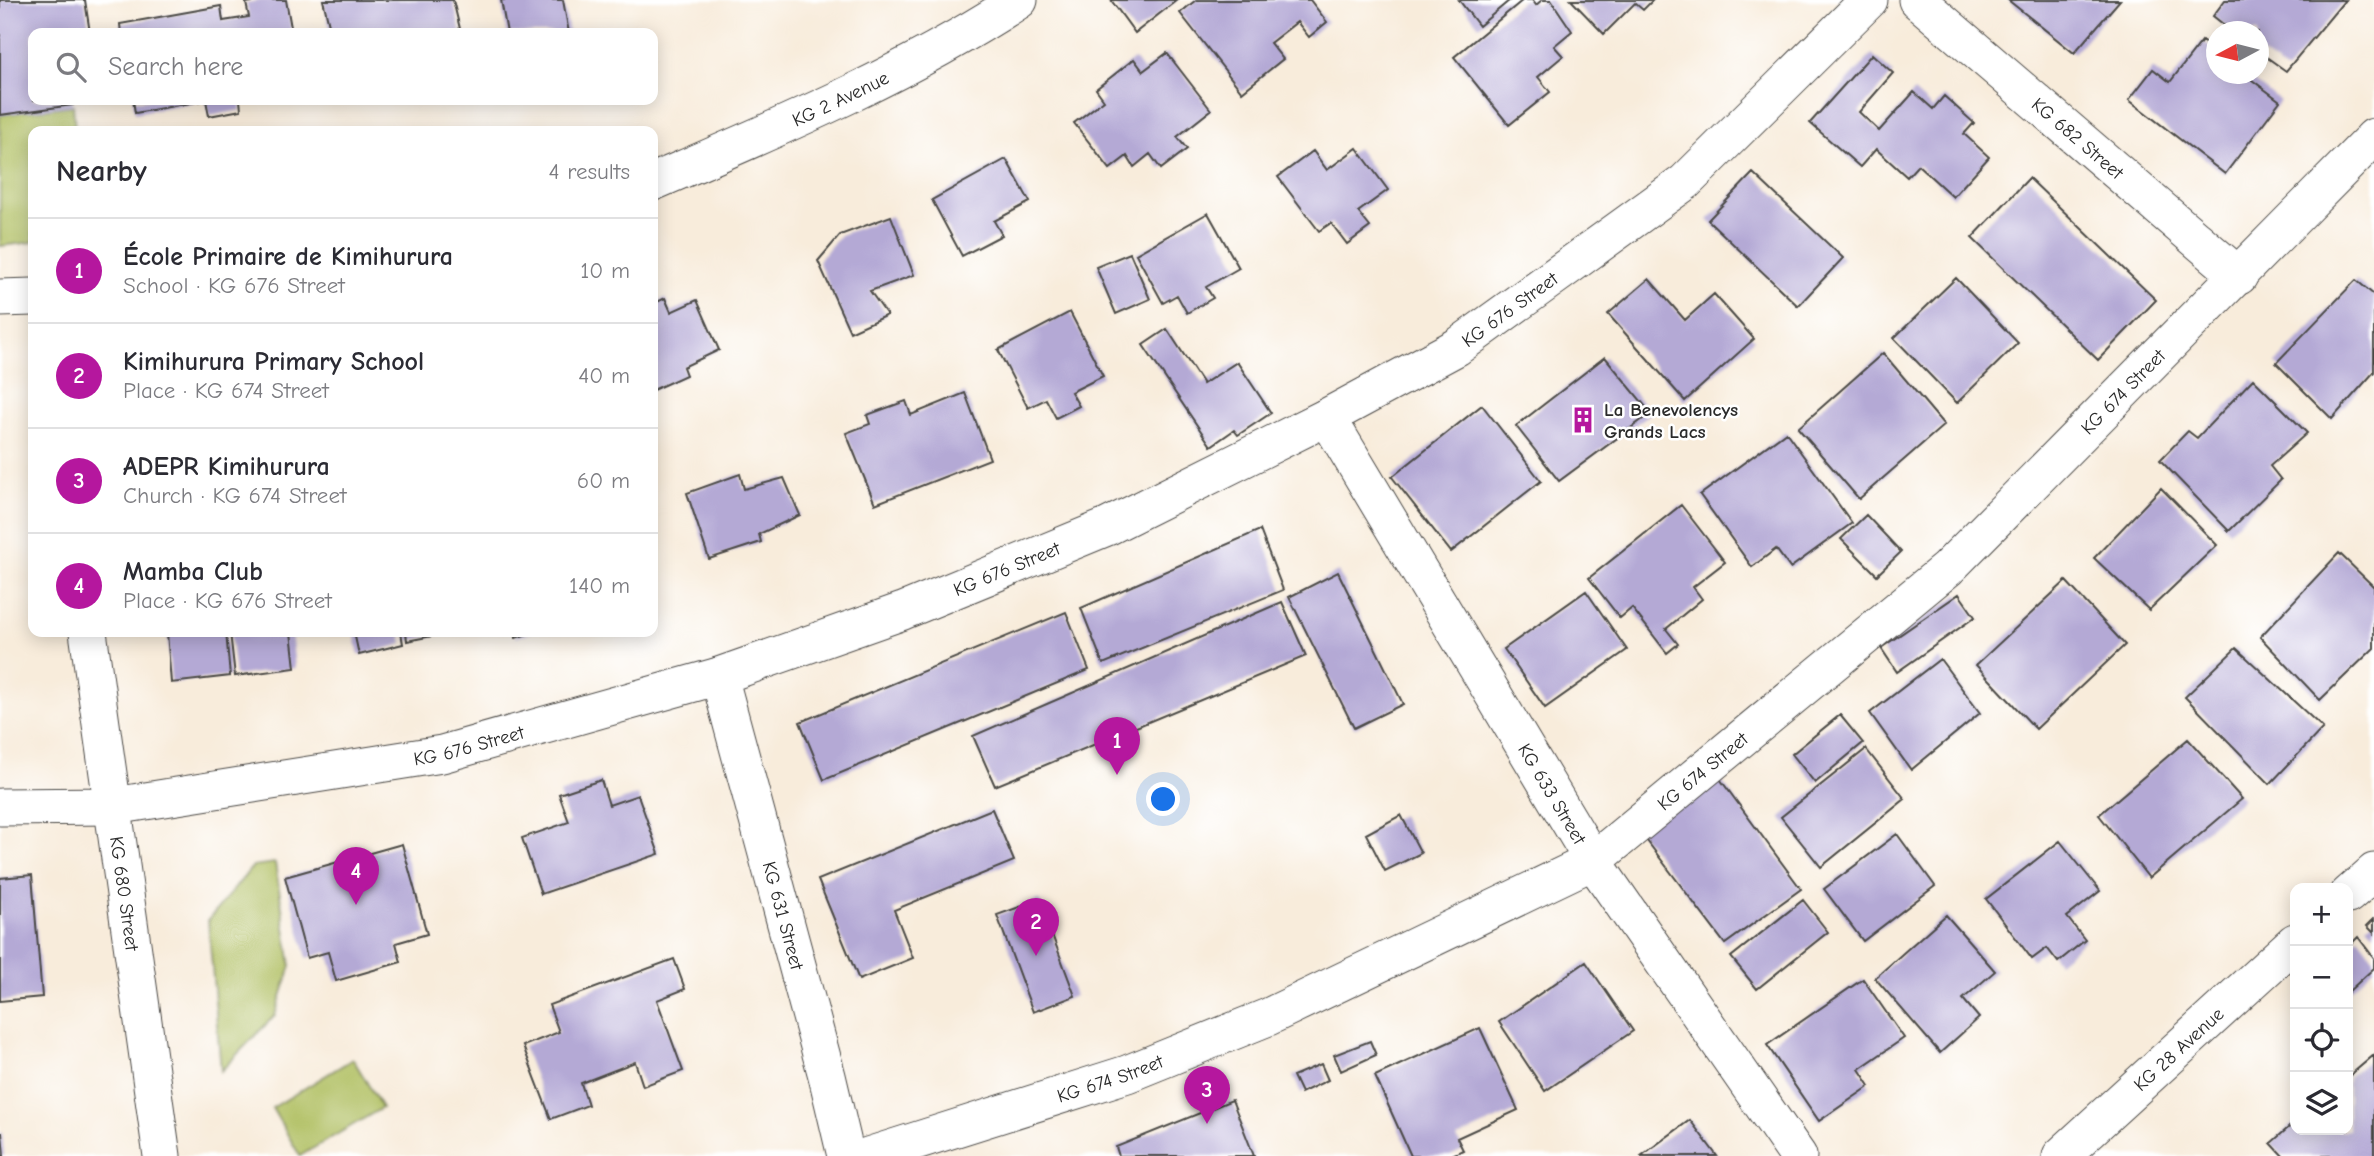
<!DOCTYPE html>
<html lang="en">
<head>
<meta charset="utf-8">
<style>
	body { margin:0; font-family:"Comic Neue",sans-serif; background:#f7f7f7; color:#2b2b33 }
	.controls { position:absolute; right:21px; bottom:21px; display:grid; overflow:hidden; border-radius:14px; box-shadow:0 4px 18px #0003 }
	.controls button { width:63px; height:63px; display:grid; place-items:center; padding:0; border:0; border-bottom:2px solid #e1e1e2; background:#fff; color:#2b2b33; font:35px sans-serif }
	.compass { position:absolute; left:2206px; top:21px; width:63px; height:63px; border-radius:50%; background:#fff; box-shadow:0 4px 18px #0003; rotate:263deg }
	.you { position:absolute; left:1164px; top:800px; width:24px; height:24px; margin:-18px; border:5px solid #fff; border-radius:50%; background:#1a73e8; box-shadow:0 0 0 10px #1a73e833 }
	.badge { display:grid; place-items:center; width:46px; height:46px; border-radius:50%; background:#b5179e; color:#fff; font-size:23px; font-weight:700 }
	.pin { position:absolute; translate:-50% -58px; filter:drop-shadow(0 2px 4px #0008) }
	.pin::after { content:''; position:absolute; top:37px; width:24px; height:21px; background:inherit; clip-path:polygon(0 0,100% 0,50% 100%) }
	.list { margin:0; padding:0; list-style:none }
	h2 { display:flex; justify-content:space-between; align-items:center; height:91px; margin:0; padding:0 28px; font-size:30px }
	h2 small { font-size:23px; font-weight:400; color:#7c7c81 }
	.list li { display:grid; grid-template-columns:46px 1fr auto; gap:21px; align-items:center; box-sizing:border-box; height:105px; padding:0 28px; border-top:2px solid #e1e1e2 }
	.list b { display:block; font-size:26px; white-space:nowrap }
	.list p { margin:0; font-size:23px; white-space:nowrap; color:#7c7c81 }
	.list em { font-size:23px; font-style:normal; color:#7c7c81 }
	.icon { flex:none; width:38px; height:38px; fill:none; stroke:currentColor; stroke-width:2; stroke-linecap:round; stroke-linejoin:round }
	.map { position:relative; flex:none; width:2374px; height:1156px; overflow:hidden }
	.search { position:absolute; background:#fff; box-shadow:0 4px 18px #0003; left:28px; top:28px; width:630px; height:77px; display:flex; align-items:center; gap:18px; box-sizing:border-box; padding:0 24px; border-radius:14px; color:#7c7c81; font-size:26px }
	.panel { position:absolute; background:#fff; box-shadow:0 4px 18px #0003; left:28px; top:126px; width:630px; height:511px; border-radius:14px }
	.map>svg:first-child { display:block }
	.green { fill:#b1c063; stroke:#6e7647; stroke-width:2 }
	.building { fill:#b4a9d5 }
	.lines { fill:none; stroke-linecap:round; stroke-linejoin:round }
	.minor-casing { stroke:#4a4845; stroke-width:39 }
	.minor { stroke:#fff; stroke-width:37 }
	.labels { text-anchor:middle; stroke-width:5; stroke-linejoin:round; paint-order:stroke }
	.street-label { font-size:19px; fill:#2b2b2b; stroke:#fff }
	.poi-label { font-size:19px; font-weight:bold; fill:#2b2b2b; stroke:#fff; text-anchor:start }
</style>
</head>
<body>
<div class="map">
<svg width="2374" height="1156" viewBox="0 0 2374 1156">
	<rect width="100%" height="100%" fill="#fff"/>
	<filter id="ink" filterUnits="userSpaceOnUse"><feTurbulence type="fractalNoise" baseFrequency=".0143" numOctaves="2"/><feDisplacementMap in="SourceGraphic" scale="14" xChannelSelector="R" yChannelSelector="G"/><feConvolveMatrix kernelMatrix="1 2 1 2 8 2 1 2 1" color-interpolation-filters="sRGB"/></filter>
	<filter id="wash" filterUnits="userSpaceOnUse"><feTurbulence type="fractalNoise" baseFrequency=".00686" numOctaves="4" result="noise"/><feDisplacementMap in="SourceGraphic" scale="28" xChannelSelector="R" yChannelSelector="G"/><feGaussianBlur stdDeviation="1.57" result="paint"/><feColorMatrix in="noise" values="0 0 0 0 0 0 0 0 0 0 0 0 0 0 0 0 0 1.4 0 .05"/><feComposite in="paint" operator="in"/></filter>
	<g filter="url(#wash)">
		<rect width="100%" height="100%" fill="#f8ecdb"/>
		<!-- green -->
		<path class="green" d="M73 105 75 131H33V242L0 246V115Z
			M275 863 291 966 275 1015 221 1071 208 920 253 866Z
			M353 1059 382 1108 300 1156 272 1108Z"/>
		<g id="blocks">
			<!-- building -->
			<path class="building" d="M0 0H85L90 33H33V100H72L73 105 0 115Z
				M263 0H286L292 33H121L120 24 221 6 223 21 249 17 246 3Z
				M323 0H453L461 33H331Z
				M501 0H563L569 33H507Z
				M1111 0H1177L1135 33Z
				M1196 0H1310L1327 22 1309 37 1297 22 1270 43 1283 59 1242 92 1180 13Z
				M1459 0H1510L1479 26Z
				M1523 0H1532L1536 5 1542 0H1551L1572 31 1554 46 1563 56 1538 77 1550 92 1509 125 1454 57Z
				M1571 0H1653L1643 10 1635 3 1604 34Z
				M2008 0H2120L2074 53Z
				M2225 0H2345L2286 71 2258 51V32H2233L2213 16Z
				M2202 41 2216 52V74H2244L2280 101 2225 174 2129 100 2153 69 2170 82Z
				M1167 53 1211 110 1177 137 1187 149 1161 169 1150 154 1134 167 1127 156 1110 169 1074 123 1104 100 1096 89 1134 59 1143 71Z
				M1872 54 1893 73 1859 112 1879 131 1914 92 1933 109 1944 96 1974 123 1964 134 1989 157 1953 197 1918 165 1907 177 1876 149 1860 167 1810 123Z
				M133 100H202V101L135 113Z
				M206 100H240L241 110 209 116Z
				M1357 148 1388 190 1358 212 1370 227 1347 244 1331 223 1319 231 1278 177 1313 151 1327 170Z
				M1006 159 1030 202 994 221 1002 235 962 256 932 200Z
				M1753 173 1843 258 1798 306 1708 220Z
				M2029 178 2156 300 2098 360 1972 238Z
				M1208 213 1239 268 1206 287 1213 298 1187 313 1177 295 1163 303 1136 254Z
				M891 216 914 275 870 291 887 315 850 332 818 261 840 235Z
				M1130 253 1150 299 1116 314 1096 267Z
				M1956 278 2018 343 1957 403 1894 338Z
				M1649 279 1685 320 1714 294 1754 339 1685 401 1608 314Z
				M2356 280 2374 295V372L2332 419 2276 363Z
				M665 298 671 312 697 300 719 350 683 367 686 375 653 390V304Z
				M1070 312 1103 376 1071 392 1079 406 1056 418 1046 399 1028 408 998 350Z
				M1167 329 1203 384 1237 362 1271 413 1238 435 1234 430 1211 446 1143 345Z
				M1883 353 1944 425 1859 499 1798 428Z
				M1605 357 1651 413 1559 481 1516 426Z
				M2253 379 2307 433 2270 466 2281 480 2229 531 2160 460 2188 431 2197 438Z
				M965 393 990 459 875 504 846 433 870 424 867 415 906 401 911 415Z
				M1482 405 1541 481 1451 552 1392 477Z
				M1786 432 1852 523 1790 568 1776 549 1752 567 1700 495Z
				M740 474 744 489 784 478 800 515 759 534 761 542 709 559 687 493Z
				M2161 488 2217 545 2149 610 2094 558Z
				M1681 505 1725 562 1693 587 1702 599 1666 629 1678 644 1667 653 1632 608 1620 618 1589 578Z
				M1866 515 1901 552 1877 575 1841 539Z
				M1260 530 1283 590 1103 664 1081 608Z
				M2339 553 2374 587V648L2320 700 2260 637Z
				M1338 572 1403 704 1354 728 1289 597Z
				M2066 581 2125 645 2036 729 1976 665Z
				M1586 591 1627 650 1545 708 1504 649Z
				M1959 594 1975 617 1897 672 1881 648Z
				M1282 602 1306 656 995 786 973 736Z
				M1066 612 1089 670 824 780 800 722Z
				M167 632H226L230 676 171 683Z
				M230 632H291L295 668 235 676Z
				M354 632H401L403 644 359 655Z
				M406 632H447V633L407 641Z
				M515 632H533L516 638Z
				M2236 648 2323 728 2270 784 2185 697Z
				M1940 659 1980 713 1911 770 1870 713Z
				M1840 715 1863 743 1815 783 1792 754Z
				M2188 739 2242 799 2149 878 2099 815Z
				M1866 749 1905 799 1821 867 1781 817Z
				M1712 768 1801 889 1725 944 1638 829Z
				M601 780 609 805 638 795 659 854 541 894 522 838 569 822 559 794Z
				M992 809 1014 861 894 910 913 958 859 980 818 880Z
				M1401 815 1421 853 1385 871 1366 834Z
				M1897 834 1935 886 1863 941 1824 889Z
				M2060 841 2100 891 2067 917 2085 940 2058 962 2047 948 2032 959 1986 899Z
				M402 844 427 934 396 943 401 962 336 981 328 952 307 958 285 877Z
				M32 875 42 997 0 1001V878Z
				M1039 900 1075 996 1033 1012 997 915Z
				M1803 900 1828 932 1757 989 1731 957Z
				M1946 915 1995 971 1963 999 1979 1018 1940 1053 1875 978Z
				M2374 919V933L2367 926Z
				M2358 937 2374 958V968L2348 992V947Z
				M674 959 685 989 657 1000 683 1071 643 1086 635 1062 581 1083 588 1105 551 1119 523 1046 559 1032 549 1005Z
				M1586 962 1633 1031 1545 1091 1499 1022Z
				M1863 979 1904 1038 1859 1069 1870 1086 1819 1121 1767 1045Z
				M1480 1028 1518 1110 1457 1138 1463 1150 1450 1156H1411L1375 1076Z
				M1370 1041 1376 1055 1341 1071 1334 1055Z
				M2374 1055V1156H2283L2271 1143 2295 1122V1130H2348V1077Z
				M1321 1064 1328 1080 1301 1093 1293 1076Z
				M1232 1100 1254 1156H1119L1116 1147Z
				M1690 1120 1717 1156H1641Z
				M0 1133H2L4 1156H0Z"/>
		</g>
	</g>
	<g filter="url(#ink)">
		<use href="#blocks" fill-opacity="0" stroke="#4a4845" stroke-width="2"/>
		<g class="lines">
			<!-- minor casing -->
			<g class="minor-casing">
				<g id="minor">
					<path id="s1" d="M1917 0 2239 276"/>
					<path id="s2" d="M653 182C778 128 905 75 1019 0"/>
					<path d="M0 298 33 297"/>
					<path id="s3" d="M1327 417 1593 861 1798 1156"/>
					<path id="s4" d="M88 632 162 1156"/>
					<path id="s5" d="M719 676 827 1076 846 1156"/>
					<path id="s6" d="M0 807 114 806 442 754 719 676 903 611 1107 527 1327 417 1457 347 1685 182 1869 0"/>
					<path d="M2348 895 2374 872"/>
					<path id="s7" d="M868 1156 1127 1074 1268 1017 1593 861 1947 569 2374 137"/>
					<path id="s8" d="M2061 1156 2295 942"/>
				</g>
			</g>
			<!-- minor -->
			<use href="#minor" class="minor"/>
		</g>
	</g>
	<!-- icons -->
	<defs>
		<g id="building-bare" transform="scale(2.1)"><path d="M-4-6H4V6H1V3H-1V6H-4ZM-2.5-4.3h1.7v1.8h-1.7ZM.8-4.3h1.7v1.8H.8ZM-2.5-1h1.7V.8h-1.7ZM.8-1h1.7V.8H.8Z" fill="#b5179e" stroke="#fff" stroke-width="2.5" paint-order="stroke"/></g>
	</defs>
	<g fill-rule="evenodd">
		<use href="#building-bare" x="1583" y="420"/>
	</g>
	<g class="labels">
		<!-- street labels -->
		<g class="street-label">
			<text dy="7" stroke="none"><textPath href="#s2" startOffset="205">KG 2 Avenue</textPath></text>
			<text dy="7" stroke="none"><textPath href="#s1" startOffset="212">KG 682 Street</textPath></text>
			<text dy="7" stroke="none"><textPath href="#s6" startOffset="1608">KG 676 Street</textPath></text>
			<text dy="7" stroke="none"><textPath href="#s7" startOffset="1493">KG 674 Street</textPath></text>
			<text dy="7" stroke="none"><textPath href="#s6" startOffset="1041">KG 676 Street</textPath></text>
			<text dy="7" stroke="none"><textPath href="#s6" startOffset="474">KG 676 Street</textPath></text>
			<text dy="7" stroke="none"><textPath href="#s7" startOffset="926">KG 674 Street</textPath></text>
			<text dy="7" stroke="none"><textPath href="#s3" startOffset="439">KG 633 Street</textPath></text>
			<text dy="7" stroke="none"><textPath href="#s4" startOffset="264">KG 680 Street</textPath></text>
			<text dy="7" stroke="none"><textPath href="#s5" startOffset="248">KG 631 Street</textPath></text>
			<text dy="7" stroke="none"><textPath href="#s8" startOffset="159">KG 28 Avenue</textPath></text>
			<text dy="7" stroke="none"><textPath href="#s7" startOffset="254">KG 674 Street</textPath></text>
		</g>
		<!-- poi labels -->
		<g class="poi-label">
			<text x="1604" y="416">La Benevolencys<tspan x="1604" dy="22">Grands Lacs</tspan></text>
		</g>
	</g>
</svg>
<div class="controls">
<button>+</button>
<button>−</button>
<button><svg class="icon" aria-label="locate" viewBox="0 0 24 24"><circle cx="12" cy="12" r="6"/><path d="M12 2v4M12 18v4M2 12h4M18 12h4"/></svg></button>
<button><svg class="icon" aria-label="layers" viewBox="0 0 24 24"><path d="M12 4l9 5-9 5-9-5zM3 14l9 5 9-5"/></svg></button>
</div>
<svg class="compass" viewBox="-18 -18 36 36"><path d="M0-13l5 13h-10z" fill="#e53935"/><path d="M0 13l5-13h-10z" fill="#7c7c81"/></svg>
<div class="you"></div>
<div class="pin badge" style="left:1117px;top:775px">1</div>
<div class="pin badge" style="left:1036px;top:956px">2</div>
<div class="pin badge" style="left:1207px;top:1124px">3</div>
<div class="pin badge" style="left:356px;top:905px">4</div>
<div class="search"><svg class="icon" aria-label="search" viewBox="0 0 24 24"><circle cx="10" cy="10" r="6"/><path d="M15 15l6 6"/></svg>Search here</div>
<section class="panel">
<h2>Nearby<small>4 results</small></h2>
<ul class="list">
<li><span class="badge">1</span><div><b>École Primaire de Kimihurura</b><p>School · KG 676 Street</p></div><em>10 m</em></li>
<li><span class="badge">2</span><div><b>Kimihurura Primary School</b><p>Place · KG 674 Street</p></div><em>40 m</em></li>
<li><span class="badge">3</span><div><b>ADEPR Kimihurura</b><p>Church · KG 674 Street</p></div><em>60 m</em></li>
<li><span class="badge">4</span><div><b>Mamba Club</b><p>Place · KG 676 Street</p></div><em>140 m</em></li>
</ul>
</section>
</div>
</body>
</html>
